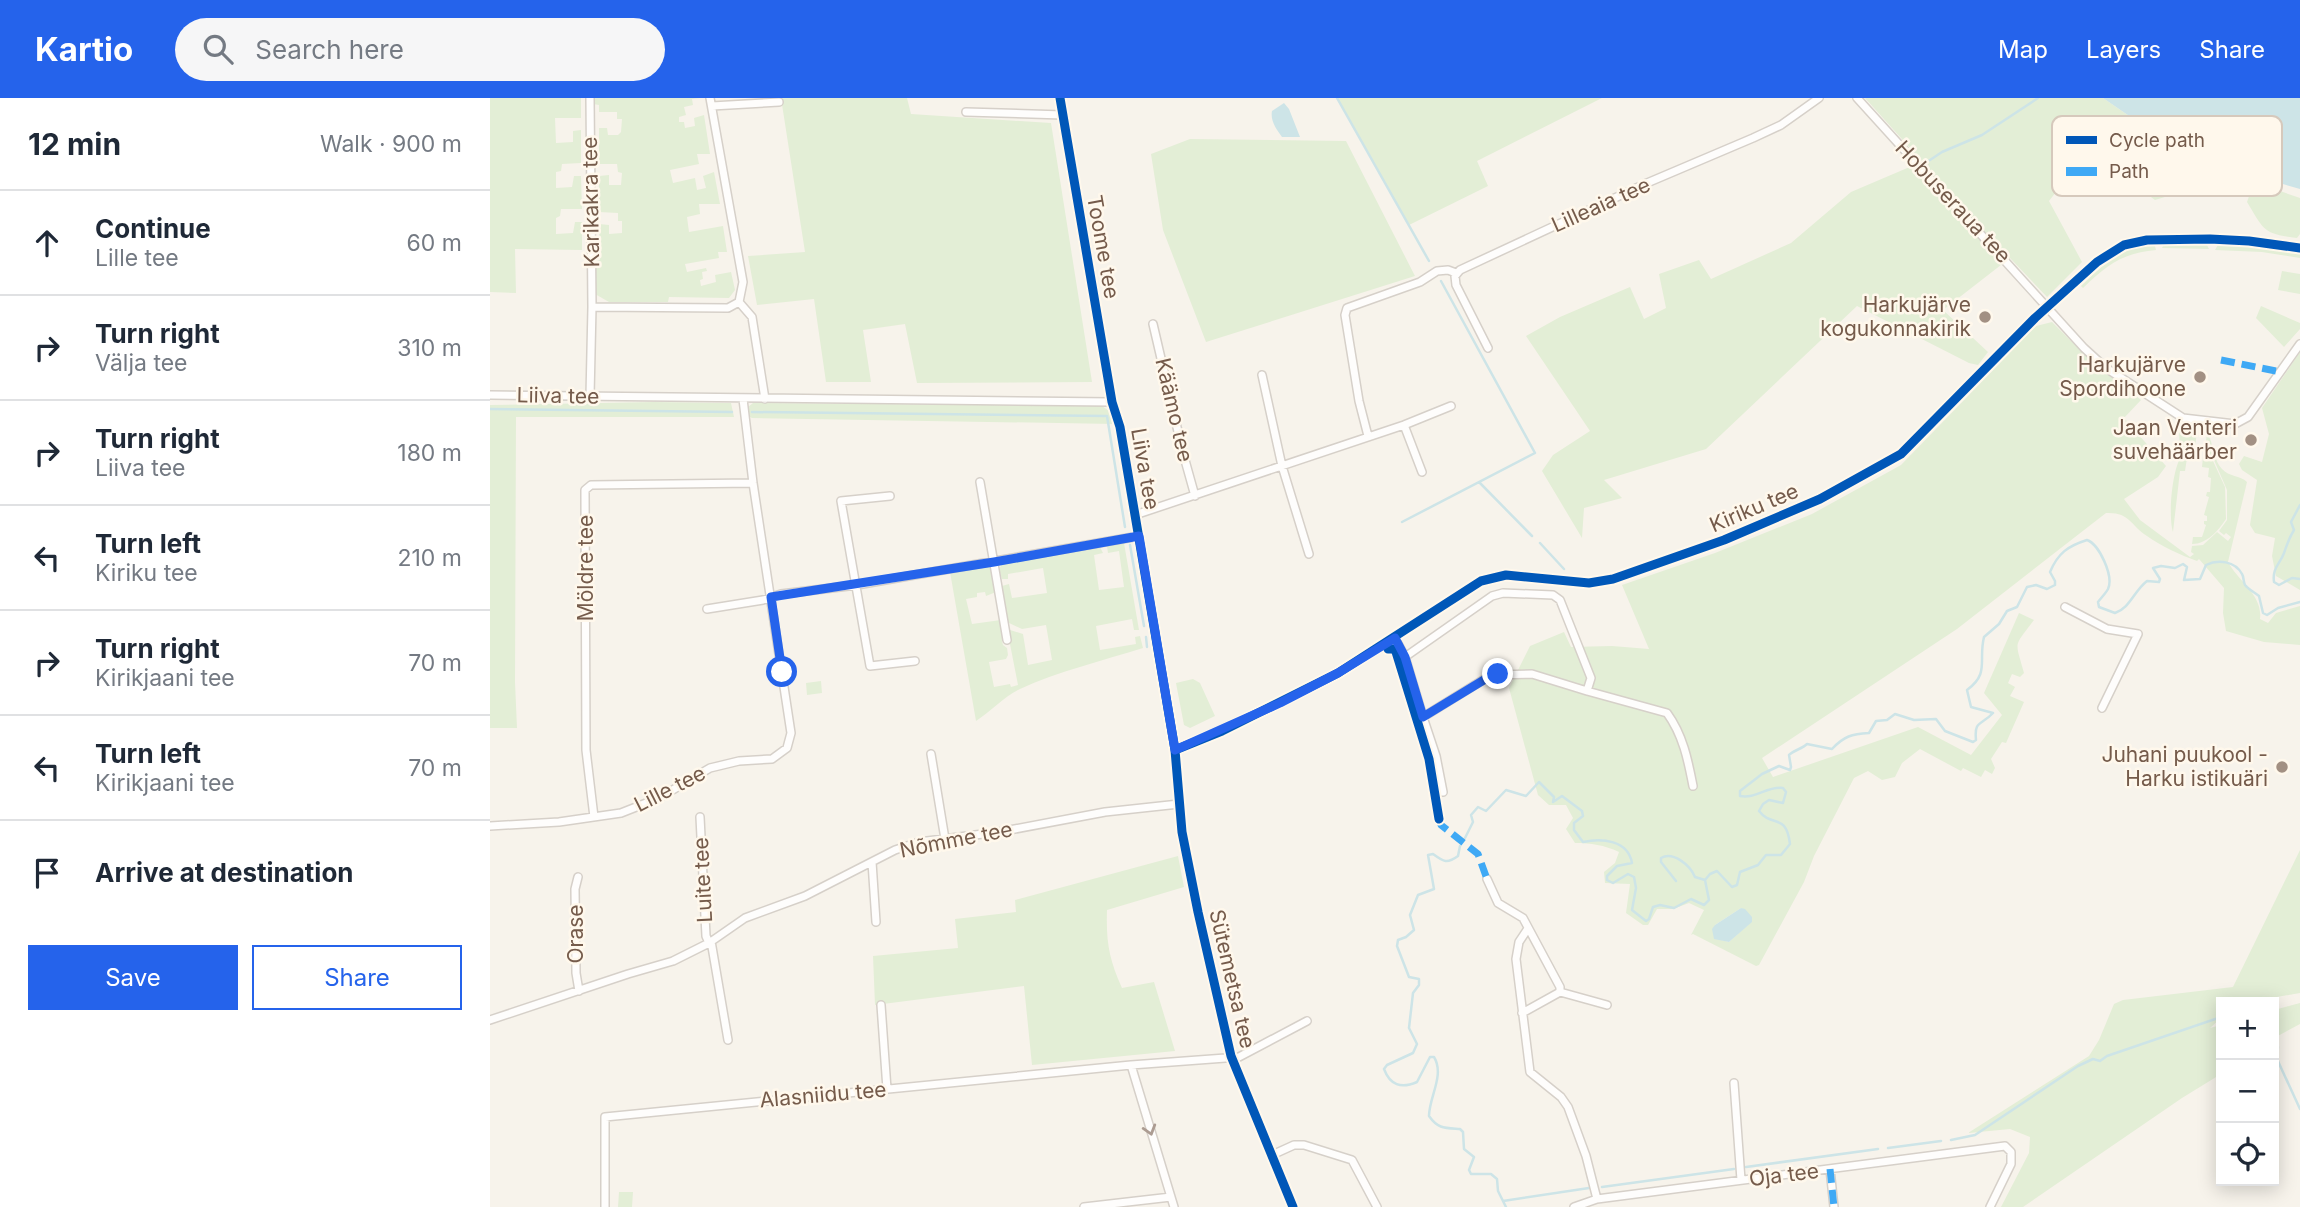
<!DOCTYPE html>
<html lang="en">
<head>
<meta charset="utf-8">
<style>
	body { margin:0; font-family:Inter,sans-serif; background:#f6f6f7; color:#1f2937 }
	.controls { position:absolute; right:21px; bottom:21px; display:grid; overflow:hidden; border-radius:0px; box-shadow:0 4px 18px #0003 }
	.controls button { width:63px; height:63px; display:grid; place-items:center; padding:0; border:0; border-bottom:2px solid #e0e1e3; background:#fff; color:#1f2937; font:35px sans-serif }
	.stop { position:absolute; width:21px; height:21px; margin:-16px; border:5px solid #2563eb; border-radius:50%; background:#fff }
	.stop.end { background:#2563eb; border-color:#fff; box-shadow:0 2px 7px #0008 }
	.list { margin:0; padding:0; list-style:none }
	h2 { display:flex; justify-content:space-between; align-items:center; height:91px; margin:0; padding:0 28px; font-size:30px }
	h2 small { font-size:23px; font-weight:400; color:#747a83 }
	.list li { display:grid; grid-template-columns:46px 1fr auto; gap:21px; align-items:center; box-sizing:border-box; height:105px; padding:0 28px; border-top:2px solid #e0e1e3 }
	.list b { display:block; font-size:26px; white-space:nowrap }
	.list p { margin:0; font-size:23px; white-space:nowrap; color:#747a83 }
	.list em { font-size:23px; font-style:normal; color:#747a83 }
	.actions { display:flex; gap:14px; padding:21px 28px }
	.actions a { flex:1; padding:16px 0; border:2px solid #2563eb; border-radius:0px; text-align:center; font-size:24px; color:#2563eb }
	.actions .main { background:#2563eb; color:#fff }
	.icon { flex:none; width:38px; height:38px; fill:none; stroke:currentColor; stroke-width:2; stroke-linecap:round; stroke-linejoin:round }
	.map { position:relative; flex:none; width:1810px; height:1109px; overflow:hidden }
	header { display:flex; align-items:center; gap:42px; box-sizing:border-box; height:98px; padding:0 35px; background:#2563eb; color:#fff }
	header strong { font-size:33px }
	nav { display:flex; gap:38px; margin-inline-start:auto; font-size:24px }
	.search { width:490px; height:63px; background:#f6f6f7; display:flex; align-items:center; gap:18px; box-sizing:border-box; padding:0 24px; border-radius:38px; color:#747a83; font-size:26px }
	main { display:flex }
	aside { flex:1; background:#fff }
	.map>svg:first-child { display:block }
	.green { fill:#e3eed6; fill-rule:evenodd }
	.water { fill:#cde4e7 }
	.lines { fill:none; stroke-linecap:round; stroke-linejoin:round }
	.stream { stroke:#cde4e7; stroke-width:2.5 }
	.street-casing { stroke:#d6d0c9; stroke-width:10 }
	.street { stroke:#fefdfc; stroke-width:7 }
	.quiet { stroke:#3fa9f5; stroke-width:7; stroke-dasharray:14 7; stroke-linecap:butt }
	.cycleway-casing { stroke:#fff8ec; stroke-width:13 }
	.cycleway { stroke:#0057b8; stroke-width:9 }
	.oneway { stroke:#ac9c92 }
	.route { stroke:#2563eb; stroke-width:9 }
	.poi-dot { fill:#a29083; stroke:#fff8ec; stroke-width:2.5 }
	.labels { text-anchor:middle; stroke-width:5; stroke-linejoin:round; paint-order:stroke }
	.street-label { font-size:21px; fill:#755b4b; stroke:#fff8ec }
	.poi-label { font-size:21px; fill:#755b4b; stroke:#fff8ec; text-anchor:end }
	.key { fill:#fff8ec; stroke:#d6c9bc; stroke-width:2 }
	.key-label { font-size:19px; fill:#755b4b }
</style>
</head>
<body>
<header>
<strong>Kartio</strong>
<div class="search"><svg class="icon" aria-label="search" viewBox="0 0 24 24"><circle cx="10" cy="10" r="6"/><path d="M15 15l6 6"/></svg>Search here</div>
<nav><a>Map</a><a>Layers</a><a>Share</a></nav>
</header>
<main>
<aside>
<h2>12 min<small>Walk · 900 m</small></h2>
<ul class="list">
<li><svg class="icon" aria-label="ahead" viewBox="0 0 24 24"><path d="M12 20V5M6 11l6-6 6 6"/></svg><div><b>Continue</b><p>Lille tee</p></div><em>60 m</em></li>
<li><svg class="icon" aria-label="right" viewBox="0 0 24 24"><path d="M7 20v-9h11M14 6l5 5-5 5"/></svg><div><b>Turn right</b><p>Välja tee</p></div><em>310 m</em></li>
<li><svg class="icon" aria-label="right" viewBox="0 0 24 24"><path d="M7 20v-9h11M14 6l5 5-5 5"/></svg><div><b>Turn right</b><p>Liiva tee</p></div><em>180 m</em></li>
<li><svg class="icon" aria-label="left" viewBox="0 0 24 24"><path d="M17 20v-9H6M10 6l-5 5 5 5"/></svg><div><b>Turn left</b><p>Kiriku tee</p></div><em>210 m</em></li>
<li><svg class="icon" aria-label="right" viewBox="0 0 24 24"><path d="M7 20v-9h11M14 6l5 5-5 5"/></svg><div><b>Turn right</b><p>Kirikjaani tee</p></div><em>70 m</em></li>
<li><svg class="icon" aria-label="left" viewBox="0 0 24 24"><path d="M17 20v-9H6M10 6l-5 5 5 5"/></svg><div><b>Turn left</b><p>Kirikjaani tee</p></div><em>70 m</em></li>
<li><svg class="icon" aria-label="arrive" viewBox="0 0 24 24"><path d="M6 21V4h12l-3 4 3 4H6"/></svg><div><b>Arrive at destination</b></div></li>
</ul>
<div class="actions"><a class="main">Save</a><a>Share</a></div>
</aside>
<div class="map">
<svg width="1810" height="1109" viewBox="0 0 1810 1109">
	<rect width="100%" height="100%" fill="#f7f3eb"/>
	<!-- green -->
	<path class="green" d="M0 0H91V20H65L66 45 83 44V33L91 32V65L72 66 71 73 66 74V90L82 89 84 78H91L92 111H71L70 118 66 120V136L83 135 85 124H92V152L25 151 26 195 0 194Z
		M103 0H211L202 1 203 7 194 9 196 17 189 19V24H194L195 30 205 28 204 20 214 17 220 56H207L209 66 180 72 183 85 205 80 207 92 216 90 213 78 224 74 230 106H209L210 116 197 119 199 134 233 128 237 154H228L229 160 195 166 197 174 216 170 217 173 212 174 213 181 210 182 211 188 226 184 225 177 241 174 245 192 239 200 179 199 178 204H119L105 196V164L110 162 109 126 119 127V136L132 135V123H128V115L109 114V78L119 77V87H131L132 75 128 74 127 66H109V30H117L118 37H128L131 34 132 21H127V14H109V7L103 6Z
		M291 0H417L421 16 561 25 602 284 427 285 415 226 373 232 381 284H336L324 201 267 207 258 158 315 154Z
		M847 0H1112L987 63 998 88 919 127Z
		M1375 0H1613L1664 35 1710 50 1754 75 1665 102 1598 53 1559 103 1592 164 1557 199 1520 160 1453 212 1498 254 1488 267 1479 265 1367 208 1216 351 1114 382 1132 400 1094 410 1092 440 1052 373 1063 357 1100 333 1036 238 1070 219 1140 189 1154 221 1176 210 1169 176 1209 162 1221 181 1301 145 1361 94 1422 68 1429 60Z
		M700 41 856 43 925 178 716 244 673 132 661 56Z
		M1764 84 1810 100V136L1807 140C1773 136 1774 132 1757 104Z
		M1711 145 1717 147 1719 151 1672 150 1674 146Z
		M1729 145 1810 155V160L1772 154 1725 152Z
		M1665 148 1666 152C1632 155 1617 167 1593 190L1591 188C1613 167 1632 147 1665 148Z
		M1792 173 1810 176V196L1788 192Z
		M1771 208 1810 225V231L1794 249 1766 220Z
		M1562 224 1596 258 1651 302 1634 320 1676 368 1668 379 1634 401 1650 422 1700 459 1704 456 1701 454 1702 448 1713 447 1727 434 1738 443 1741 439 1736 435 1734 437 1729 433 1737 422V392L1724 362 1714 358 1717 335C1724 345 1723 362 1732 371 1739 379 1750 377 1757 384L1738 464C1748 483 1773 497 1770 521L1778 525 1786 515 1810 508V547L1774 544 1736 533 1733 515 1734 490 1709 461 1707 463C1690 457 1671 448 1657 438 1640 427 1640 414 1616 415L1467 531 1272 660 1283 679 1428 629 1481 657 1512 617 1494 595 1529 515 1544 522C1523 550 1525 542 1534 575L1530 579 1522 576 1518 585 1525 589 1520 598 1534 604 1516 645 1512 644 1501 661 1505 670 1502 676 1495 672 1491 679 1473 670 1471 673 1430 651 1412 665 1405 679 1392 682 1378 673 1364 680 1324 758 1314 784 1269 867 1266 868 1203 836 1201 837 1214 812 1199 805 1183 811H1167L1158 827H1153L1136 815 1140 786 1115 785 1114 774 1125 765 1129 754C1114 747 1101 745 1085 745L1076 731 1083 720 1076 707H1059L1048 697 1019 590 1040 548 1074 534 1081 549 1122 548 1159 551 1132 487 1225 455 1322 416 1411 367 1546 228ZM1251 810 1260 818 1261 824 1239 844 1224 840 1225 827Z
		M1810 254V492L1786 478 1782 458 1785 440 1765 435 1760 427 1767 382 1752 372 1749 366 1754 358 1772 364 1779 336 1772 310Z
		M164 304 241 305 244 319H26L25 584 27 630H0V307Z
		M263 305 612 308 622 315 625 326 262 320 258 318V309Z
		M1689 332 1707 334 1704 357 1690 355Z
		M1691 359 1697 360 1695 373H1690L1683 434C1678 418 1682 372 1691 359Z
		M1713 359 1723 363 1735 389 1736 421C1728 433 1717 446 1702 446L1703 439H1712L1716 427 1714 426V423H1717V418L1714 417 1719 399 1716 398 1717 394H1720L1721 380 1718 379 1719 370 1712 369Z
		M634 445 649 532H644L642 521 606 528 610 552 646 546 645 539 650 538 653 550C612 563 569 573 530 591 515 598 501 613 486 623L460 474 498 467 502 469 506 494 496 498 495 494 487 495V499L476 501 482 526 511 522 515 542 512 543 513 547 517 550 518 557 516 561 499 564 504 589 520 586 521 589 528 587 519 541 520 532 533 536 538 567 562 562 556 527 532 531 517 524 512 488 519 486 522 500 557 495 553 470 518 476V481H512L509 471 512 466 610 449 613 455 604 457 609 492 634 489 629 453 618 455 617 448Z
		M703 581 710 585 725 618 700 630 694 627 686 585Z
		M331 583 332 595 317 597 316 585Z
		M1810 752V895L1758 904H1731V920L1720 930 1731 927V976L1692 1000 1533 1109H1511L1539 1055 1540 1039 1520 1031 1478 1035 1599 958 1609 942 1624 906 1633 902 1743 889Z
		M688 758 694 789 617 812C616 844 619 861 632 890L664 884 685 953 542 967 534 888 385 907 383 858 468 850 465 821 526 814 525 802Z
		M1810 905V926L1784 940V912Z
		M129 1094H143L142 1109H128Z"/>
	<!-- water -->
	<path class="water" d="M1613 0H1810V91L1754 75 1710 50 1664 35Z
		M794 5 799 11 810 39H792C787 32 780 23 782 13Z
		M1251 810 1255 811 1262 819V824L1239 844 1224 841 1222 831 1225 827Z"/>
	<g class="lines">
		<!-- stream -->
		<path class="stream" d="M847 0 939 163
			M1437 64 1452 54 1492 37 1548 0
			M0 311 242 314
			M262 314 617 318 635 429
			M989 384 1042 438
			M1810 407 1801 424 1804 432C1799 440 1797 446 1794 455 1790 466 1782 470 1784 484L1789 487 1802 480 1810 481
			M912 424 1045 355 951 183
			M1050 445 1074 471
			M640 447 654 528
			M656 539 657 549
			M975 740 983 724 981 717 988 709 996 713 1016 692 1036 698 1049 684 1064 699 1063 704 1072 698 1092 713 1093 718 1084 725V732L1093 744C1112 740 1138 742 1142 765L1127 768 1117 778V782L1123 785 1138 776 1144 779 1146 790 1142 812 1156 823 1159 821 1163 809 1170 807 1184 810 1201 801 1214 807 1219 802 1215 782 1220 776 1227 773 1242 789 1247 787 1250 774 1268 767 1276 757H1291L1300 746C1296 714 1282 730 1269 713L1273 706 1279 702 1293 705 1296 694 1293 690C1277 688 1266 701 1250 698V693L1272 676 1289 668 1300 672 1301 669 1299 657C1304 652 1312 651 1317 646L1342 651C1354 638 1362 636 1379 635L1386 623 1397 622 1405 616 1424 622 1446 621 1455 633 1483 644 1486 642C1484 622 1491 628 1503 615L1481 609 1477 592C1500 575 1488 563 1494 539L1509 526 1517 513 1527 509 1537 489 1546 487 1557 491 1565 487V483L1560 474C1568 455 1578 448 1597 442 1609 446 1624 478 1618 491 1616 495 1611 500 1608 504L1609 509 1625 515C1640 510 1644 493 1657 483L1669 484 1670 481 1663 470 1671 468 1685 470 1693 466 1697 469 1694 482 1710 481 1716 467C1728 461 1745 463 1752 476 1754 479 1753 483 1755 487 1759 492 1764 494 1769 498L1773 515 1777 517 1788 510 1810 504
			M970 748 968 758C957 766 954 764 943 756L938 757 944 791 928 797 920 817 924 832 916 839 908 842 907 848 919 879 929 881V887L923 895 919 930 927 946 923 955 897 967 894 971C900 987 911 991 927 984L940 959H944C955 977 939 999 939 1018 948 1031 955 1030 970 1031L973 1034 974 1051 984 1059 979 1072 981 1076H1001L1007 1081 1008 1093 1016 1109
			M1186 783 1171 764V760C1183 753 1200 767 1205 779L1215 782
			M1784 938 1788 949 1787 961 1810 1011
			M1461 1042 1485 1037 1588 968 1603 961 1610 963 1617 958 1731 919
			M1398 1050 1451 1043
			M1256 1069 1388 1051
			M1112 1089 1244 1071
			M1013 1103 1099 1090"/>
		<!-- street casing -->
		<g class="street-casing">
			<path id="street" d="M100 0 102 209 100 298
				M220 0 253 184 249 204 262 219 275 301
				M570 0 622 304 630 329 685 652 692 734 708 814 741 958 803 1109
				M1367 0 1594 250 1616 270 1693 320 1745 326 1758 319 1810 246
				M222 8 289 4
				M476 14 573 17
				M102 209 238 210 249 204
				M663 226 693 355 705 398
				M998 250 966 187 965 178 970 172 1157 85 1263 40 1291 27 1329 0
				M772 277 792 368 819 456
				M0 297 622 304
				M914 327 932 374
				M878 338 869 303 855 217 857 210 930 184 947 173 958 172 966 175
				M490 384 517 542
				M400 398 351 403 380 568 425 563
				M645 417 914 327 961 308
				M1575 509 1617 531 1648 536 1612 610
				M217 511 273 502 291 496 367 487 649 438
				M905 540 915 559 933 619 1001 577 1042 576 1097 593 1101 580 1070 502 1063 497 1013 495 1002 498 915 559
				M1097 593 1177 615C1193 637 1198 662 1203 688
				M933 619 946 658 953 694
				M685 652 732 633 848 575 991 483 1016 477 1099 485 1123 481 1234 442 1330 401 1411 356 1545 220 1607 164 1634 147 1657 142 1720 141 1759 143 1810 150
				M441 656 455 741
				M104 719 96 652 95 392 101 387 263 385
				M210 719 216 838 219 845
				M0 728 69 724 131 715 169 700 220 670 249 663 282 661 297 650 301 635 263 385 253 301
				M382 764 386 824
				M88 779 85 791 86 875 89 893
				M997 781 1008 805 1033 820 1070 889V894L1117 907
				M1037 832 1029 844 1026 861 1040 974 1071 999 1078 1009 1096 1058 1107 1101
				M221 843 238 942
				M391 907 397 991
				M1032 915 1070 894
				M0 922 138 876 183 863 219 845 255 820 315 798 405 752 429 744 509 734 615 714 689 706
				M641 967 684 1109
				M1244 985 1251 1082
				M782 1057 804 1047H814L862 1062 887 1109
				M1340 1071 1344 1109
				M115 1109V1019L641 967 749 959 817 923
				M594 1109 681 1099
				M1084 1109 1107 1101 1515 1048 1521 1054V1066L1500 1109"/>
		</g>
		<!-- street -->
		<use href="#street" class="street"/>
		<!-- quiet -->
		<path class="quiet" d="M1731 262 1791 274
			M949 721 951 727 988 756 997 781
			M1340 1071 1344 1109"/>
		<!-- cycleway casing -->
		<g class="cycleway-casing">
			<path id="cycleway" d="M570 0 622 304 630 329 685 652 692 734 708 814 741 958 803 1109
				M898 551H904L906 554 939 661 949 721
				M685 652 732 633 848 575 991 483 1016 477 1099 485 1123 481 1234 442 1330 401 1411 356 1545 220 1607 164 1634 147 1657 142 1720 141 1759 143 1810 150"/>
		</g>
		<!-- cycleway -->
		<use href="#cycleway" class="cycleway"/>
	</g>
	<!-- one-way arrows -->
	<defs><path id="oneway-chevron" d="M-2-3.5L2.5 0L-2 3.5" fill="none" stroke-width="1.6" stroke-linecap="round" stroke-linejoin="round" transform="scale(1.75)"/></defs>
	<use class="oneway" href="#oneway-chevron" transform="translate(660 1032) rotate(73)"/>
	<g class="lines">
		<!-- route -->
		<path class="route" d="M292 574 281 499 504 464 649 438 685 652 790 605 848 575 905 540 915 559 933 619 1002 577 1008 576"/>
	</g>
	<!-- markers -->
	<g class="poi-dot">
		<circle cx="1495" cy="219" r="7"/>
		<circle cx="1710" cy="279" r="7"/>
		<circle cx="1761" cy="342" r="7"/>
		<circle cx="1792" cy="669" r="7"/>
	</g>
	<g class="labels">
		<!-- street labels -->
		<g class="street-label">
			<text transform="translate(101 104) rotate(-91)" y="7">Karikakra tee</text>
			<text transform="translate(1463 104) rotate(47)" y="7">Hobuseraua tee</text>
			<text transform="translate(1111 107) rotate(-24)" y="7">Lilleaia tee</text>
			<text transform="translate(613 149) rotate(80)" y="7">Toome tee</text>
			<text transform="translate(68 298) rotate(1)" y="7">Liiva tee</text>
			<text transform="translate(684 312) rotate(77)" y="7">Käämo tee</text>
			<text transform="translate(655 371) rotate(80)" y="7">Liiva tee</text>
			<text transform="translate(1264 410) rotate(-23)" y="7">Kiriku tee</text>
			<text transform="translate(96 470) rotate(-90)" y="7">Möldre tee</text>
			<text transform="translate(180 691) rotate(-27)" y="7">Lille tee</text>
			<text transform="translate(466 742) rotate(-11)" y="7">Nõmme tee</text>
			<text transform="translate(213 782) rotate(-93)" y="7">Luite tee</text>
			<text transform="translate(86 836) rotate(-90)" y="7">Orase</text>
			<text transform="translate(742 881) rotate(77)" y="7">Sütemetsa tee</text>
			<text transform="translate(333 997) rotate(-5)" y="7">Alasniidu tee</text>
			<text transform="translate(1294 1077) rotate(-7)" y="7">Oja tee</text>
		</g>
		<!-- poi labels -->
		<g class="poi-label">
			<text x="1481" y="214">Harkujärve<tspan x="1481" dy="24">kogukonnakirik</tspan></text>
			<text x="1696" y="274">Harkujärve<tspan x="1696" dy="24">Spordihoone</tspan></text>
			<text x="1747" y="337">Jaan Venteri<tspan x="1747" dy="24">suvehäärber</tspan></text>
			<text x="1778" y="664">Juhani puukool -<tspan x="1778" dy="24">Harku istikuäri</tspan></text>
		</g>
	</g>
	<!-- legend -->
	<rect x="1562" y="18" width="230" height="80" rx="10" class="key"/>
	<rect x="1576" y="38" width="31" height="8" fill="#0057b8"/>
	<rect x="1576" y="69" width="31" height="9" fill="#3fa9f5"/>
	<g class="key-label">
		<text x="1619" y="49">Cycle path</text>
		<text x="1619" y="80">Path</text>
	</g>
</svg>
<div class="controls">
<button>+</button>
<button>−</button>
<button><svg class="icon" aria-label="locate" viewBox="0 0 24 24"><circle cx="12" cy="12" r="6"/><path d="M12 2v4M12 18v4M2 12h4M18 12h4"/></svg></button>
</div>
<div class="stop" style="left:292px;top:574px"></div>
<div class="stop end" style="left:1008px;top:576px"></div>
</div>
</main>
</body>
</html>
